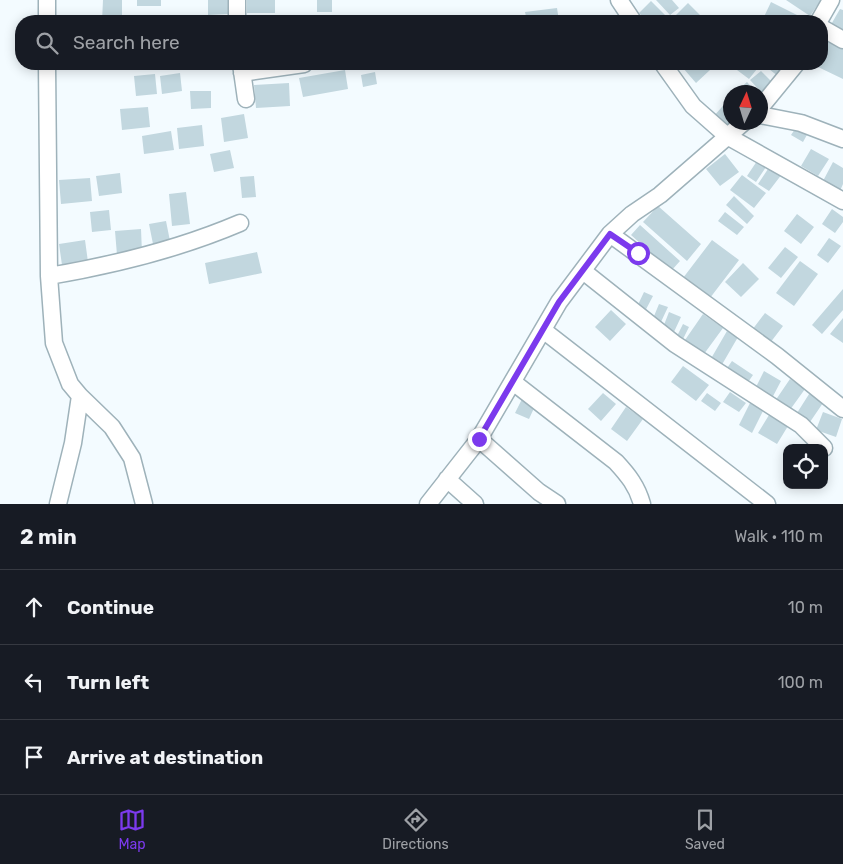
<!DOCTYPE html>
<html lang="en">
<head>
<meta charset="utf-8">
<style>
	body { margin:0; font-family:Rubik,sans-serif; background:#242831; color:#f1f3f6 }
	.controls { position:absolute; right:15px; bottom:15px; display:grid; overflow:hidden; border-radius:10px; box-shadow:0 2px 12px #0003 }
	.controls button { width:45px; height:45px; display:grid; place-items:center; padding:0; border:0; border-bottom:1px solid #363941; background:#171b24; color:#f1f3f6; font:25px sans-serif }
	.compass { position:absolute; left:723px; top:85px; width:45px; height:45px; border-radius:50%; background:#171b24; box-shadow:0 2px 12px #0003; rotate:4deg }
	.stop { position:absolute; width:15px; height:15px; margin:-11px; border:4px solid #7c3aed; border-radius:50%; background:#fff }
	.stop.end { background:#7c3aed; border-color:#fff; box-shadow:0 1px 5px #0008 }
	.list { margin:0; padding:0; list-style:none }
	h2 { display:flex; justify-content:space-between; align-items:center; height:65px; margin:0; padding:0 20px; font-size:21px }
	h2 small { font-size:16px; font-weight:400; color:#9ea1a6 }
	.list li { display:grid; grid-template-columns:32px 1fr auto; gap:15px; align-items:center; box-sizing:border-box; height:75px; padding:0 20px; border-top:1px solid #363941 }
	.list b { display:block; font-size:19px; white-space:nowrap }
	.list em { font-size:16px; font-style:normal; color:#9ea1a6 }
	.icon { flex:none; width:28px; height:28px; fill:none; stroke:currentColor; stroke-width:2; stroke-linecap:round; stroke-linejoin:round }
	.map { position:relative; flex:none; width:843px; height:504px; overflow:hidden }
	.search { position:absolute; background:#171b24; box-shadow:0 2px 12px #0003; left:15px; right:15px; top:15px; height:55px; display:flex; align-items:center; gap:12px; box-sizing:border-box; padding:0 18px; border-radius:20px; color:#9ea1a6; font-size:19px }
	.sheet { height:290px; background:#171b24 }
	nav { display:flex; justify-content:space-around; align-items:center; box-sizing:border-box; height:70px; border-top:1px solid #363941; background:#171b24; font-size:14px; color:#9ea1a6 }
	nav a { display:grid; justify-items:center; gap:2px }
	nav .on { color:#7c3aed }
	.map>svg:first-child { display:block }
	.building { fill:#c2d7df }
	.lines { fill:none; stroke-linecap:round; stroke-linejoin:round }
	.minor-casing { stroke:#9eb2ba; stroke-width:19 }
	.minor { stroke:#fff; stroke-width:16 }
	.route { stroke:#7c3aed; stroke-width:6 }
</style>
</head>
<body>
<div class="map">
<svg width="843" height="504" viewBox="0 0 843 504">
	<rect width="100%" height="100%" fill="#f3fbff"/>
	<!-- building -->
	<path class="building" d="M103 0H122V21H102Z
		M137 0H161V6H137Z
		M208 0H228V14L208 15Z
		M247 0H275V13H247Z
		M317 0H332V12H317Z
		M656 0H672L679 8 670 15Z
		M786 0H821L810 16Z
		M651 1 669 19 666 21H647L639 13Z
		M771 2 809 21H762Z
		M688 3 703 18 699 21H674L672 19Z
		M557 8 559 21H527L525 12Z
		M840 9 843 10V37L829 28Z
		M303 18V21H272V19Z
		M828 42 843 49V79L816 66 817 64H822V54Z
		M687 64H704L710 70 696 83 683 68Z
		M729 64H761L749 79Z
		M765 64H784L787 66 779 77 764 65Z
		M345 70 348 89 303 97 299 78Z
		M761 71 774 84 763 94 750 80Z
		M375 72 377 84 363 87 361 75Z
		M180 73 182 91 162 94 160 76Z
		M155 74 157 94 136 96 134 76Z
		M747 82 755 91 753 92H743L739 89Z
		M289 83 290 106 256 108 254 85Z
		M190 91H211V108L191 109Z
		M730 98V122H738L730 132 713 117Z
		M148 107 150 127 122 130 120 109Z
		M244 114 248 138 224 142 221 118Z
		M202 125 204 146 179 149 177 128Z
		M797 126 808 133 803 142 791 135Z
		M171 131 174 150 144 154 142 136Z
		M811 149 829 159 818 176 801 166Z
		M230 150 234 168 214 172 210 154Z
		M725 154 739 172 720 186 706 169Z
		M759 158 768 164 756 182 747 176Z
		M833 162 843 168V184L840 191 823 181Z
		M770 166 782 174 769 191 758 184Z
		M120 173 122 193 99 196 96 176Z
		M742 175 766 193 754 208 730 190Z
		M254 176 256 197 242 198 240 177Z
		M90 178 92 201 61 204 59 180Z
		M186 192 190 224 172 226 169 194Z
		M734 196 754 216 747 224 726 205Z
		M658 206 701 244 687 261 643 222Z
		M832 209 843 217V222L835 233 822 224Z
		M109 210 111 230 92 232 90 212Z
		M725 212 744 227 737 235 718 221Z
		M797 214 814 227 801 244 784 231Z
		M166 221 170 241 153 244 149 224Z
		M640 225 680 261 671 271 631 235Z
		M141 229 142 253 117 255 115 231Z
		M829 238 841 246 828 263 817 255Z
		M85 240 88 262 62 265 59 244Z
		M712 240 739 260 710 298 683 278Z
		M785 247 798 257 781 278 768 268Z
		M257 252 262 273 209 284 205 263Z
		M800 261 818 274 794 306 776 293Z
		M743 263 759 279 741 297 725 282Z
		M843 289V310L822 334 812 325Z
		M644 292 653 296 643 315 635 311Z
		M659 304 668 307 660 324 652 321Z
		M611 310 626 324 610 341 595 327Z
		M669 312 681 317 673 334 662 330Z
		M765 313 783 326 770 343 752 330Z
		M703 314 723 328 704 354 685 340Z
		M843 318V343L830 334Z
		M683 324 689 327 683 339 677 336Z
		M727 331 738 337 720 368 709 362Z
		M732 361 753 375 746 385 725 371Z
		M683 366 709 385 696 401 671 382Z
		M764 371 781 381 771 400 754 391Z
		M790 379 805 389 787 414 773 404Z
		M811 391 825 400 810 422 797 413Z
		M730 392 746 403 739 412 723 402Z
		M603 393 616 404 601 421 588 409Z
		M707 393 721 403 715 411 701 401Z
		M522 399 535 406 529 419 515 413Z
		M750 403 764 409 752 433 739 425Z
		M626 407 643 419 627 441 611 429Z
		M823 412 842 419 836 437 816 430Z
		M769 415 788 426 777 444 758 433Z"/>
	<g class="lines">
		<!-- minor casing -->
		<g class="minor-casing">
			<path id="minor" d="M47 0V21
				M237 0V21
				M619 0 633 21
				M819 21 831 0
				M822 28 843 40
				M47 64 49 276 54 343 70 384 80 396 112 427 132 458 144 504
				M241 64 246 99
				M663 64 693 106 727 136 843 201
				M242 73 304 64
				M760 108 796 64
				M760 115 801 123 843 139
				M610 234 777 356 843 409
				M583 271 675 344 801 425 824 448
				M49 276C114 265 179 249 240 223
				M543 330 767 504
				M513 382 616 462C628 475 637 486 642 504
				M479 439 539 492 557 504
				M447 479 475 504
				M58 504 73 443 80 396
				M428 504 479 439 559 302 610 234 632 214 660 195 744 122"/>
		</g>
		<!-- minor -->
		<use href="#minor" class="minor"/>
	</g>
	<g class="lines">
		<!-- route -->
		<path class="route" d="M479 439 559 302 610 234 638 253"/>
	</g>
</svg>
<div class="controls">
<button><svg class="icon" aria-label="locate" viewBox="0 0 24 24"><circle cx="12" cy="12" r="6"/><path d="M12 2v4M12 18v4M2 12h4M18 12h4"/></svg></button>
</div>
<svg class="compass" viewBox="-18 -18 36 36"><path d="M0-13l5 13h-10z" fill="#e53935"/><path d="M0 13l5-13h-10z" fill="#9ea1a6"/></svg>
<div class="stop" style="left:638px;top:253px"></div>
<div class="stop end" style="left:479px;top:439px"></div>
<div class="search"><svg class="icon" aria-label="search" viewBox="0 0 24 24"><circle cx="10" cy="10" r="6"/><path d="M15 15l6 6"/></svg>Search here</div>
</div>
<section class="sheet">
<h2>2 min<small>Walk · 110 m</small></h2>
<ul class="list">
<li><svg class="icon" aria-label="ahead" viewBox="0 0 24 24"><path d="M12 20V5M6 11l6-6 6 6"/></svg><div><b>Continue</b></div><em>10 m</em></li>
<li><svg class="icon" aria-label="left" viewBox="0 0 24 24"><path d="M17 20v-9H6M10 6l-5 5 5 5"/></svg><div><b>Turn left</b></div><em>100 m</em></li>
<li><svg class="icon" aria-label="arrive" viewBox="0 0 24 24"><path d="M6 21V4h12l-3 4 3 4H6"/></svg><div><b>Arrive at destination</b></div></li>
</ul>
</section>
<nav>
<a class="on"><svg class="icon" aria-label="map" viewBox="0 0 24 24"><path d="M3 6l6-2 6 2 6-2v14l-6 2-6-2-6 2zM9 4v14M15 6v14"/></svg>Map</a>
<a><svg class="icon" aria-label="directions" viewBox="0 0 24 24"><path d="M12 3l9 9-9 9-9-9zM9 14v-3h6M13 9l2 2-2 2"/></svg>Directions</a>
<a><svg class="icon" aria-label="saved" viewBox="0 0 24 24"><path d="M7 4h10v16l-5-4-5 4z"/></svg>Saved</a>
</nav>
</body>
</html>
